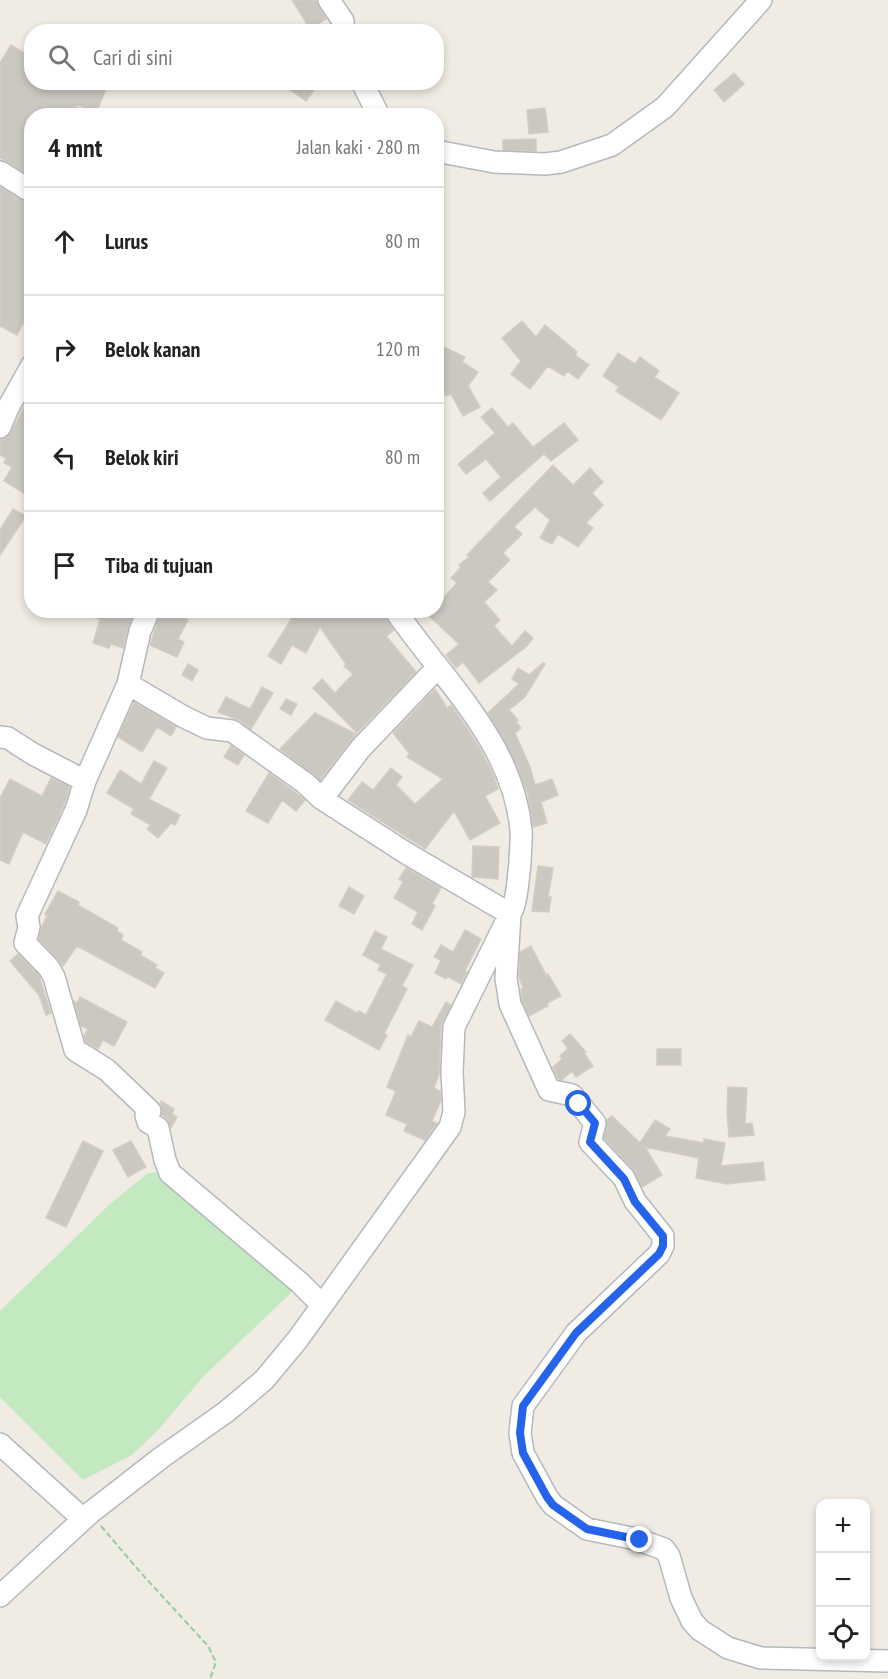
<!DOCTYPE html>
<html lang="id">
<head>
<meta charset="utf-8">
<style>
	body { margin:0; font-family:"PT Sans Narrow",sans-serif; background:#f6f6f6; color:#222 }
	.controls { position:absolute; right:18px; bottom:18px; display:grid; overflow:hidden; border-radius:12px; box-shadow:0 3px 9px #0003 }
	.controls button { width:54px; height:54px; display:grid; place-items:center; padding:0; border:0; border-bottom:2px solid #e0e0e0; background:#fff; color:#222; font:30px sans-serif }
	.stop { position:absolute; width:18px; height:18px; margin:-14px; border:4px solid #2563eb; border-radius:50%; background:#fff }
	.stop.end { background:#2563eb; border-color:#fff; box-shadow:0 2px 6px #0008 }
	.list { margin:0; padding:0; list-style:none }
	h2 { display:flex; justify-content:space-between; align-items:center; height:78px; margin:0; padding:0 24px; font-size:26px }
	h2 small { font-size:20px; font-weight:400; color:#767676 }
	.list li { display:grid; grid-template-columns:39px 1fr auto; gap:18px; align-items:center; box-sizing:border-box; height:108px; padding:0 24px; border-top:2px solid #e0e0e0 }
	.list b { display:block; font-size:22px; white-space:nowrap }
	.list em { font-size:20px; font-style:normal; color:#767676 }
	.icon { flex:none; width:33px; height:33px; fill:none; stroke:currentColor; stroke-width:2; stroke-linecap:round; stroke-linejoin:round }
	.map { position:relative; flex:none; width:888px; height:1679px; overflow:hidden }
	.search { position:absolute; background:#fff; box-shadow:0 3px 9px #0003; left:24px; top:24px; width:420px; height:66px; display:flex; align-items:center; gap:15px; box-sizing:border-box; padding:0 21px; border-radius:24px; color:#767676; font-size:22px }
	.panel { position:absolute; background:#fff; box-shadow:0 3px 9px #0003; left:24px; top:108px; width:420px; height:510px; border-radius:24px }
	.map>svg:first-child { display:block }
	.green { fill:#c2e9bf }
	.building { fill:#cbc7c1; stroke:#d5cdc2; stroke-width:1.5 }
	.lines { fill:none; stroke-linecap:round; stroke-linejoin:round }
	.minor-casing { stroke:#b5b8bc; stroke-width:24 }
	.path { stroke:#97cba1; stroke-width:2; stroke-dasharray:6 3; stroke-linecap:butt }
	.minor { stroke:#fff; stroke-width:21 }
	.route { stroke:#2563eb; stroke-width:8 }
</style>
</head>
<body>
<div class="map">
<svg width="888" height="1679" viewBox="0 0 888 1679">
	<rect width="100%" height="100%" fill="#f0ece4"/>
	<!-- green -->
	<path class="green" d="M158 1172 293 1291 203 1377 159 1429 132 1455 83 1480 0 1397V1311L110 1204 148 1173Z"/>
	<!-- building -->
	<path class="building" d="M292 0H316L326 19 310 29Z
		M11 45 32 58V82H109L96 113 78 105 72 116H32V177L0 158V63Z
		M734 73 744 84 724 102 714 90Z
		M279 82H320L306 101Z
		M545 108 548 132 529 134 527 110Z
		M536 139V151L503 150V140Z
		M0 187 32 205V326L24 322 17 335 0 326Z
		M522 321 536 337 545 325 577 352 575 355 589 365 578 379 567 371 564 376 548 366 530 389 511 374 521 361 502 338Z
		M436 343 465 357 462 362 478 372 468 386 480 407 463 416 451 394 446 396 436 380Z
		M618 353 635 364 640 357 659 371 654 377 679 393 661 420 616 391 619 387 603 376Z
		M32 392V406L29 411 32 412V498L4 481 12 467 4 463 6 458 0 455V440L7 437 11 432Z
		M492 408 508 427 513 423 533 447 564 423 578 440 551 461 544 454 490 501 483 493 501 477 486 459 466 474 458 464 495 433 481 417Z
		M553 465 573 485 590 468 603 482 592 493 603 505 586 523 593 528 578 547 558 534 552 544 540 538 550 520 535 507 514 527 522 534 503 553 510 560 488 582 497 590 484 602 500 620 494 626 512 646 525 631 533 638 527 646 479 683 463 662 456 668 446 655 459 644 428 615 432 610H436V606L457 583 451 578 461 567 459 565 469 557 467 555Z
		M13 509 26 516 0 555V530Z
		M80 610H135L128 628 123 648 111 644 109 648 93 643 100 619 80 612Z
		M161 610H169L188 620 178 639 184 642 177 657 150 645Z
		M310 610H382L385 617 394 630 386 636 416 672 357 733 313 688 322 679 335 693 353 674 344 666 346 664 320 627 306 653 292 645 281 664 268 656 293 616 297 619Z
		M543 663 545 664 525 697 509 710 518 720 516 722 521 728 515 733 530 767 535 785 552 779 558 795 541 802 547 823 533 827 528 795 517 765 488 713 519 684 512 679 518 668 529 675Z
		M188 664 198 670 192 681 182 675Z
		M262 687 273 693 251 729 239 720 218 712 226 697 250 709Z
		M435 689 447 708 451 705 462 721 479 747 493 774 498 789 485 796 500 823 470 840 454 811 425 849 348 800 362 782 373 790 391 768 402 777 396 785 415 804 443 779 407 757 409 753 393 733Z
		M286 699 297 704 291 715 280 709Z
		M134 702 176 727 171 736 157 727 142 752 118 737Z
		M315 713 356 734 320 780 280 749Z
		M231 746 244 755 238 765 224 757Z
		M154 761 167 768 149 799 180 815 175 825 171 823 158 838 147 829 151 825 131 814 134 809 107 793 120 770 141 784Z
		M269 773 305 800 296 811 282 800 268 823 246 811Z
		M51 778 70 787 64 805 46 844 23 832 9 864 0 860V798L10 779 42 796Z
		M473 846 499 847 498 879 472 877Z
		M538 866 553 868 548 897H551L549 912 532 911Z
		M406 868 441 888 432 904 435 906 422 930 412 924 418 912 394 898 403 882 399 879Z
		M349 887 364 896 354 914 339 906Z
		M58 891 79 902 78 905 118 928 117 931 123 935 121 940 142 952 140 955 157 965 155 968 164 973 155 988 77 946 63 966 39 939 42 926 47 916 45 914Z
		M465 930 481 939 465 971 467 972 461 984 447 976 446 979 435 973 441 960 434 957 441 945 453 952Z
		M375 931 387 937 381 949 413 965 402 986 407 989 384 1034 387 1035 379 1050 325 1020 336 1001 357 1013 359 1011 366 1015 387 974 378 970 381 965 363 955Z
		M531 946 546 975 548 974 561 996 547 1003 548 1006 529 1016 522 1000 521 989 523 988 519 977 520 952Z
		M18 954 39 976 51 1013 46 1015 39 995 10 961Z
		M80 997 127 1022 114 1046 103 1040 98 1049 86 1042 84 1036 88 1029 81 1026 74 1001 77 1003Z
		M446 1002 451 1005 441 1026 439 1075 434 1088 440 1091 441 1100 432 1121 437 1123 425 1140 404 1131 407 1124 386 1115 396 1091 387 1087 408 1035 411 1037 419 1021 432 1027Z
		M570 1034 586 1052 584 1053 593 1066 576 1077 572 1071 562 1080 558 1079 553 1067 562 1059 560 1056 568 1048 562 1041Z
		M657 1049H681V1065H657Z
		M728 1087 747 1088 745 1124 752 1123 754 1135 729 1137 727 1111Z
		M161 1101 174 1109 172 1114 177 1117 171 1128 168 1120 162 1115Z
		M612 1116 640 1143 655 1120 670 1129 665 1136 704 1143V1139L725 1143 721 1166 763 1162 765 1180 727 1184 696 1178 699 1158 645 1147 662 1175 642 1187 633 1170 604 1138 607 1120Z
		M83 1141 103 1151 66 1227 46 1218Z
		M131 1141 146 1167 128 1177 113 1150Z"/>
	<g class="lines">
		<!-- minor casing -->
		<g class="minor-casing">
			<path id="minor" d="M329 0 343 21V27L338 32
				M362 82 379 116
				M436 151 494 162 545 164 561 162 612 145 665 107 761 0
				M0 172 32 192
				M0 427 8 408 32 365
				M149 610 140 631 128 684 85 781 76 810 27 916 29 927 25 943 49 968 54 977 75 1050 107 1070 150 1111 146 1115 148 1122 158 1128 165 1160 170 1173 300 1283 322 1305
				M128 684 184 717 207 728 232 731 305 783 322 799 406 853 510 914 506 978 510 1004 549 1090 572 1095 595 1123 590 1142 624 1178 635 1201 663 1236V1246L659 1254 576 1333 523 1406 520 1433 523 1453 547 1497 553 1505 587 1529 636 1539 664 1549 669 1556 681 1598 692 1621 700 1630 728 1648 761 1658 888 1661
				M0 737 8 738 33 754 85 781
				M322 799 360 749 437 668
				M0 1444 83 1519
				M0 1596 90 1513 162 1457 226 1412 264 1380 298 1339 450 1127 454 1112 452 1072 454 1027 513 908C518 893 518 878 520 863 520 852 522 841 521 831 514 743 442 679 395 610"/>
		</g>
		<!-- path -->
		<path class="path" d="M101 1526 141 1573 208 1646 216 1662 210 1679"/>
		<!-- minor -->
		<use href="#minor" class="minor"/>
	</g>
	<g class="lines">
		<!-- route -->
		<path class="route" d="M579 1104 595 1123 590 1142 624 1179 635 1202 663 1236V1246L659 1254 576 1333 523 1406 520 1433 523 1453 547 1497 553 1505 587 1529 640 1540"/>
	</g>
</svg>
<div class="controls">
<button>+</button>
<button>−</button>
<button><svg class="icon" aria-label="locate" viewBox="0 0 24 24"><circle cx="12" cy="12" r="6"/><path d="M12 2v4M12 18v4M2 12h4M18 12h4"/></svg></button>
</div>
<div class="stop" style="left:579px;top:1104px"></div>
<div class="stop end" style="left:640px;top:1540px"></div>
<div class="search"><svg class="icon" aria-label="search" viewBox="0 0 24 24"><circle cx="10" cy="10" r="6"/><path d="M15 15l6 6"/></svg>Cari di sini</div>
<section class="panel">
<h2>4 mnt<small>Jalan kaki · 280 m</small></h2>
<ul class="list">
<li><svg class="icon" aria-label="ahead" viewBox="0 0 24 24"><path d="M12 20V5M6 11l6-6 6 6"/></svg><div><b>Lurus</b></div><em>80 m</em></li>
<li><svg class="icon" aria-label="right" viewBox="0 0 24 24"><path d="M7 20v-9h11M14 6l5 5-5 5"/></svg><div><b>Belok kanan</b></div><em>120 m</em></li>
<li><svg class="icon" aria-label="left" viewBox="0 0 24 24"><path d="M17 20v-9H6M10 6l-5 5 5 5"/></svg><div><b>Belok kiri</b></div><em>80 m</em></li>
<li><svg class="icon" aria-label="arrive" viewBox="0 0 24 24"><path d="M6 21V4h12l-3 4 3 4H6"/></svg><div><b>Tiba di tujuan</b></div></li>
</ul>
</section>
</div>
</body>
</html>
